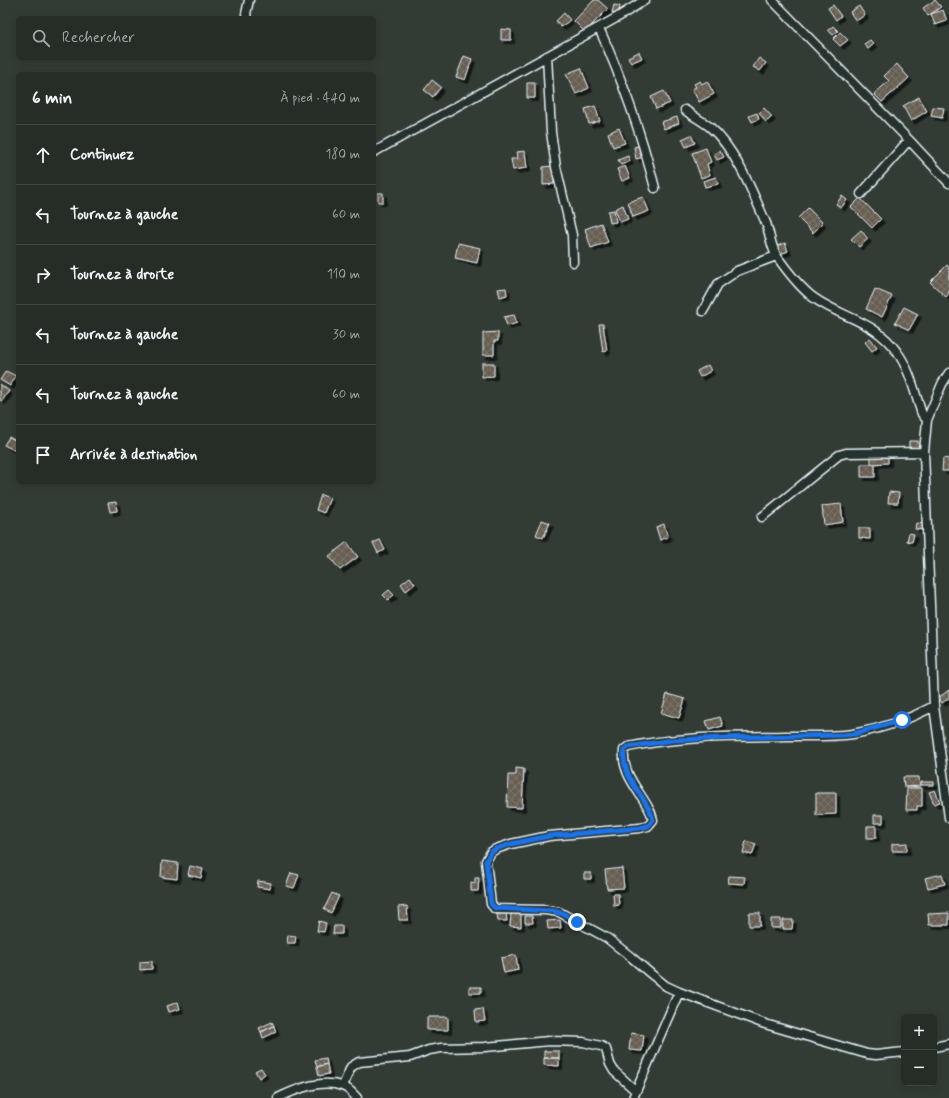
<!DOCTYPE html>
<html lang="fr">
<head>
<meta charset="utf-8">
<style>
	body { margin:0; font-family:Mynerve,sans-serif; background:#323933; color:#f1f3f6 }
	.controls { position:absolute; right:12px; bottom:12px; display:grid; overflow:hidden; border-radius:6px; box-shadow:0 2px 10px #0003 }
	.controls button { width:36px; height:36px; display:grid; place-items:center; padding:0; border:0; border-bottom:1px solid #424944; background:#262d27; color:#f1f3f6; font:20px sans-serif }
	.stop { position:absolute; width:12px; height:12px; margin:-9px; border:3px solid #1a73e8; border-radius:50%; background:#fff }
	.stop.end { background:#1a73e8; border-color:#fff; box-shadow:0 1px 4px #0008 }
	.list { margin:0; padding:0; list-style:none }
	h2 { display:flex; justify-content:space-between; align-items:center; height:52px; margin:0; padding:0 16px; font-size:17px }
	h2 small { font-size:13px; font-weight:400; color:#a4a8a7 }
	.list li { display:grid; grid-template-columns:26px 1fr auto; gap:12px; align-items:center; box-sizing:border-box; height:60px; padding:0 16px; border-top:1px solid #424944 }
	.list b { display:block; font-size:15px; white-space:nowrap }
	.list em { font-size:13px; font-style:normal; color:#a4a8a7 }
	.icon { flex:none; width:22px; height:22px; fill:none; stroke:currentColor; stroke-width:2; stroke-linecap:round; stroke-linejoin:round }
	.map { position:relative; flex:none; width:949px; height:1098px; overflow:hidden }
	.search { position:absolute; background:#262d27; box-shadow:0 2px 10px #0003; left:16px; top:16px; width:360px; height:44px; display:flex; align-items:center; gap:10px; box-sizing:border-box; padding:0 14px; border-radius:6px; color:#a4a8a7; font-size:15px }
	.panel { position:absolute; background:#262d27; box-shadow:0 2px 10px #0003; left:16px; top:72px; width:360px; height:412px; border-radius:6px }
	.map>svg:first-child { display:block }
	.building { fill:url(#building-cross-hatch); stroke:#e8f1f8; filter:url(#shadow) }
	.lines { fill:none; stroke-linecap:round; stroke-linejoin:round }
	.minor-casing { stroke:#e8f1f8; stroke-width:11 }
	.minor { stroke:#26332d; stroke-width:8 }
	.route { stroke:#1a73e8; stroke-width:5 }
</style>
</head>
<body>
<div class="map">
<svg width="949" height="1098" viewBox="0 0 949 1098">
	<defs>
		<pattern id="building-cross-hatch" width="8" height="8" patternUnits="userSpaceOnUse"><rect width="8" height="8" fill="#685e52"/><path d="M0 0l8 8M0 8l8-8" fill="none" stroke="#7e766c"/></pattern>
		<filter id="shadow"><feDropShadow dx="3.5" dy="3.5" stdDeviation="0" flood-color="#0009"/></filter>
	</defs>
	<rect width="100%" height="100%" fill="#333c34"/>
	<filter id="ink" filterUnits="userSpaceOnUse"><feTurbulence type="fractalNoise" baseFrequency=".025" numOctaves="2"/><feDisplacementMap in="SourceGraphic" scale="8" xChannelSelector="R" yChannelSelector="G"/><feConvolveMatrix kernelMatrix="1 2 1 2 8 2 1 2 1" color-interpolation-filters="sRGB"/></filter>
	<g filter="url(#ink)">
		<!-- building -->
		<path class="building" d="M594 0H598L608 9 585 32 574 21Z
			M935 0 941 7 928 16 923 8Z
			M614 5 620 6 618 15 612 13Z
			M833 5 841 16 836 20 828 8Z
			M859 6 865 15 856 21 850 12Z
			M943 10 947 21 935 25 931 14Z
			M564 13 570 20 561 27 556 21Z
			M833 26 838 31 833 35 828 30Z
			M501 29 511 30V40H501Z
			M840 32 848 40 840 46 833 39Z
			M870 40 874 44 868 49 864 44Z
			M639 52 642 58 631 63 628 57Z
			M464 56 472 59 465 80 456 77Z
			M759 58 766 63 760 71 753 67Z
			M897 64 909 78 882 102 874 94 889 81 884 76Z
			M581 68 589 88 576 94 566 74Z
			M432 80 441 87 433 97 424 90Z
			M700 81 702 84 707 81 714 94 699 102 692 89 696 87 694 84Z
			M527 83H535V98H527Z
			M664 91 670 103 656 109 651 97Z
			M919 97 927 111 911 121 903 106Z
			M595 106 600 121 589 124 585 109Z
			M933 107 944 108 942 118 931 116Z
			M764 108 772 117 766 122 759 113Z
			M757 113 759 119 752 122 749 116Z
			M677 117 679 123 664 129 661 122Z
			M619 128 625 143 613 147 608 133Z
			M691 135 695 143 686 147 682 139Z
			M641 145 643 157 636 159 634 147Z
			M706 148 711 162 707 164 710 175 701 178 692 153Z
			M720 150 724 157 717 160 714 154Z
			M525 151 527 168 513 170 511 159H518L517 152Z
			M628 156 630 161 621 165 618 160Z
			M553 166 554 184 543 185V167Z
			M625 166 630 178 622 181 617 169Z
			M716 177 718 184 705 187 703 181Z
			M378 193H383V202H378Z
			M842 196 847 200 841 208 836 204Z
			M643 197 649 211 633 217 628 202Z
			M860 198 881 219 872 228 851 207Z
			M623 205 628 219 620 222 615 209Z
			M808 208 823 223 813 233 798 218Z
			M614 210 616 222 610 223 608 211Z
			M601 223 608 242 591 248 585 229Z
			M861 230 868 239 859 247 851 239Z
			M458 243 480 248 477 263 455 258Z
			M785 243 788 251 781 254 777 246Z
			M947 265 949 267V294L946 297 930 282Z
			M506 288 507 295 500 297 498 289Z
			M875 289 892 296 882 317 866 309Z
			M904 307 918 314 909 330 895 323Z
			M514 315 517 323 507 326 504 317Z
			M599 324H603L607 351 603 352Z
			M498 332V341H494V355H483V333Z
			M870 338 877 347 872 351 865 342Z
			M482 363H494V376L482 377Z
			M708 365 711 371 700 377 697 371Z
			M6 371 16 376 10 386 0 380Z
			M0 384 9 391 2 401 0 400Z
			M9 437 18 442V447L16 451 4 445Z
			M909 441H918L919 449H909Z
			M871 456H888V463L871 464Z
			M943 458 949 459V471H942Z
			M861 464H875V477H861Z
			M889 492 899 493 898 503H888Z
			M321 495 330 498 324 513 316 510Z
			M116 502 117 511 110 512 108 503Z
			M841 504 843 522 824 525 822 506Z
			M542 520 550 523 543 538 536 535Z
			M916 523 924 524 923 530 915 529Z
			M664 524 668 537 660 540 656 527Z
			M859 528H870V539L859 538Z
			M909 533 914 534 912 542 907 541Z
			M380 540 385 550 378 553 373 543Z
			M347 542 358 557 340 570 329 556Z
			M410 577 415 584 406 591 401 584Z
			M389 590 394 595 388 600 383 595Z
			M949 690V698L942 703 938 698Z
			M667 694 685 699 679 718 661 713Z
			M720 717 723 726 709 730 706 721Z
			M516 768 524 769 522 808 507 807 508 775H516Z
			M903 777H919L920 786 904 787Z
			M921 782H934V785H921Z
			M907 788H922V806H917V810H906Z
			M935 790 940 802 934 804 929 792Z
			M816 793H836V814L816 815Z
			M874 815H883V823H874Z
			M867 826H876V838H867Z
			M746 841 756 844 752 855 743 853Z
			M907 843V851H892V844Z
			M162 861 178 863 177 879 161 877Z
			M190 866 203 869 201 878 188 875Z
			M622 868 624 888 607 889 605 870Z
			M291 873 299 875 294 888 286 886Z
			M584 873H591V879H584Z
			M942 874 945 884 928 888 925 878Z
			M729 876 745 877 744 884 728 883Z
			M475 878H479L478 891H471V882L475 883Z
			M258 881 271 883 270 889 257 887Z
			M332 893 339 896 331 913 324 909Z
			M613 894H618L619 905 614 906Z
			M407 906 408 920H399L398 907Z
			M506 913 507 921H498L497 914Z
			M749 913H760V926H749Z
			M949 913V925H929L928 914Z
			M511 914 521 915V927L510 926Z
			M525 916H532L533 923H525Z
			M771 919H781V928H771Z
			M560 920 561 928 548 929 547 921Z
			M783 920H793L792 929H783Z
			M319 921 326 923 324 932 317 931Z
			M334 926H342V934H333Z
			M288 935 296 936 295 943H287Z
			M516 955 518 970 504 973 501 958Z
			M152 961V969L140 970V962Z
			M469 987H481V993H469Z
			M178 1002 180 1009 169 1012 167 1006Z
			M483 1009 485 1021 476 1022 475 1010Z
			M427 1017H448V1030H427Z
			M272 1022 274 1026 261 1032 259 1028Z
			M274 1026 276 1032 263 1038 261 1032Z
			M631 1033 644 1035 642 1051 629 1050Z
			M544 1051H559V1058H544Z
			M326 1058 327 1064 317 1067 315 1060Z
			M544 1058H559V1066L544 1065Z
			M327 1064 329 1074 319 1076 317 1067Z
			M261 1068 265 1074 259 1078 255 1071Z"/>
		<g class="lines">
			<!-- minor casing -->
			<g class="minor-casing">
				<path id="minor" d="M772 0 909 140 949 183
					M247 18 246 14 249 0
					M599 28C622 79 641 133 655 188
					M547 56 551 132 556 167 572 235 573 262
					M685 110C693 116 702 121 710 127 735 148 753 193 766 223 770 234 771 249 778 258 788 272 800 288 814 298 844 319 874 320 897 352 910 369 915 394 922 414L927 420
					M374 152 618 17 645 0
					M861 194 909 140
					M703 311 718 284 737 271 776 256
					M949 373 942 384 927 420 924 452 934 706 949 818
					M762 517 839 455 846 453 924 452
					M934 1047 949 1044
					M904 1052 876 1055 867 1054 765 1024 679 992 666 986 651 974 631 957 607 938 559 912 546 910 495 909 491 904 486 861 491 852 496 849 511 844 549 836 640 828 648 826 653 820 651 813C642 793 621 775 624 750L628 747C678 736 735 737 786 736 808 736 832 737 853 734 880 729 910 719 934 706
					M343 1086 351 1067 359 1062 410 1057 429 1050 441 1048 485 1047 549 1041 583 1042 601 1046 606 1049 610 1064 614 1071 636 1091
					M278 1098C296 1089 322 1079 342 1086 349 1088 353 1094 357 1098
					M633 1098 679 992"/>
			</g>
			<!-- minor -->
			<use href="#minor" class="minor"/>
		</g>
	</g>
	<g class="lines" filter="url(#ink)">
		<!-- route -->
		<path class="route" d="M577 922 564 914 553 911 495 908 491 904 486 861 491 852 496 849 511 844 549 836 640 828 648 826 653 820C652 812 646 804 642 797 632 783 622 768 624 750L628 747 673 740 752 737 843 735 854 734 902 720"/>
	</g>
</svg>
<div class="controls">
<button>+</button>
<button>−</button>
</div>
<div class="stop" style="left:902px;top:720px"></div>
<div class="stop end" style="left:577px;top:922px"></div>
<div class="search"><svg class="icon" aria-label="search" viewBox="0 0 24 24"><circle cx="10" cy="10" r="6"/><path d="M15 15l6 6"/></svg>Rechercher</div>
<section class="panel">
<h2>6 min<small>À pied · 440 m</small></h2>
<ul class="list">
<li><svg class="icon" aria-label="ahead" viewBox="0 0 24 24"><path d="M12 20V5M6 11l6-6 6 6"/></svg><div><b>Continuez</b></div><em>180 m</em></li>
<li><svg class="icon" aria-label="left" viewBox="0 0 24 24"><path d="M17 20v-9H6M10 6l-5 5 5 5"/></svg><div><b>Tournez à gauche</b></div><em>60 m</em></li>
<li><svg class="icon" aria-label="right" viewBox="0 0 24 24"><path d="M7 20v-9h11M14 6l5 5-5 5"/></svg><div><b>Tournez à droite</b></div><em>110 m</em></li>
<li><svg class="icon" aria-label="left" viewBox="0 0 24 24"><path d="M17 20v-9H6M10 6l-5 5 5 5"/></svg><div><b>Tournez à gauche</b></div><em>30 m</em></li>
<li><svg class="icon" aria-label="left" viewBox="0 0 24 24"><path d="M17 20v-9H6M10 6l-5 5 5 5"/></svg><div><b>Tournez à gauche</b></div><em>60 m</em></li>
<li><svg class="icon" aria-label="arrive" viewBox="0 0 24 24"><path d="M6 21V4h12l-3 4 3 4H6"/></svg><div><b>Arrivée à destination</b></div></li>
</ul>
</section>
</div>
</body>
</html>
